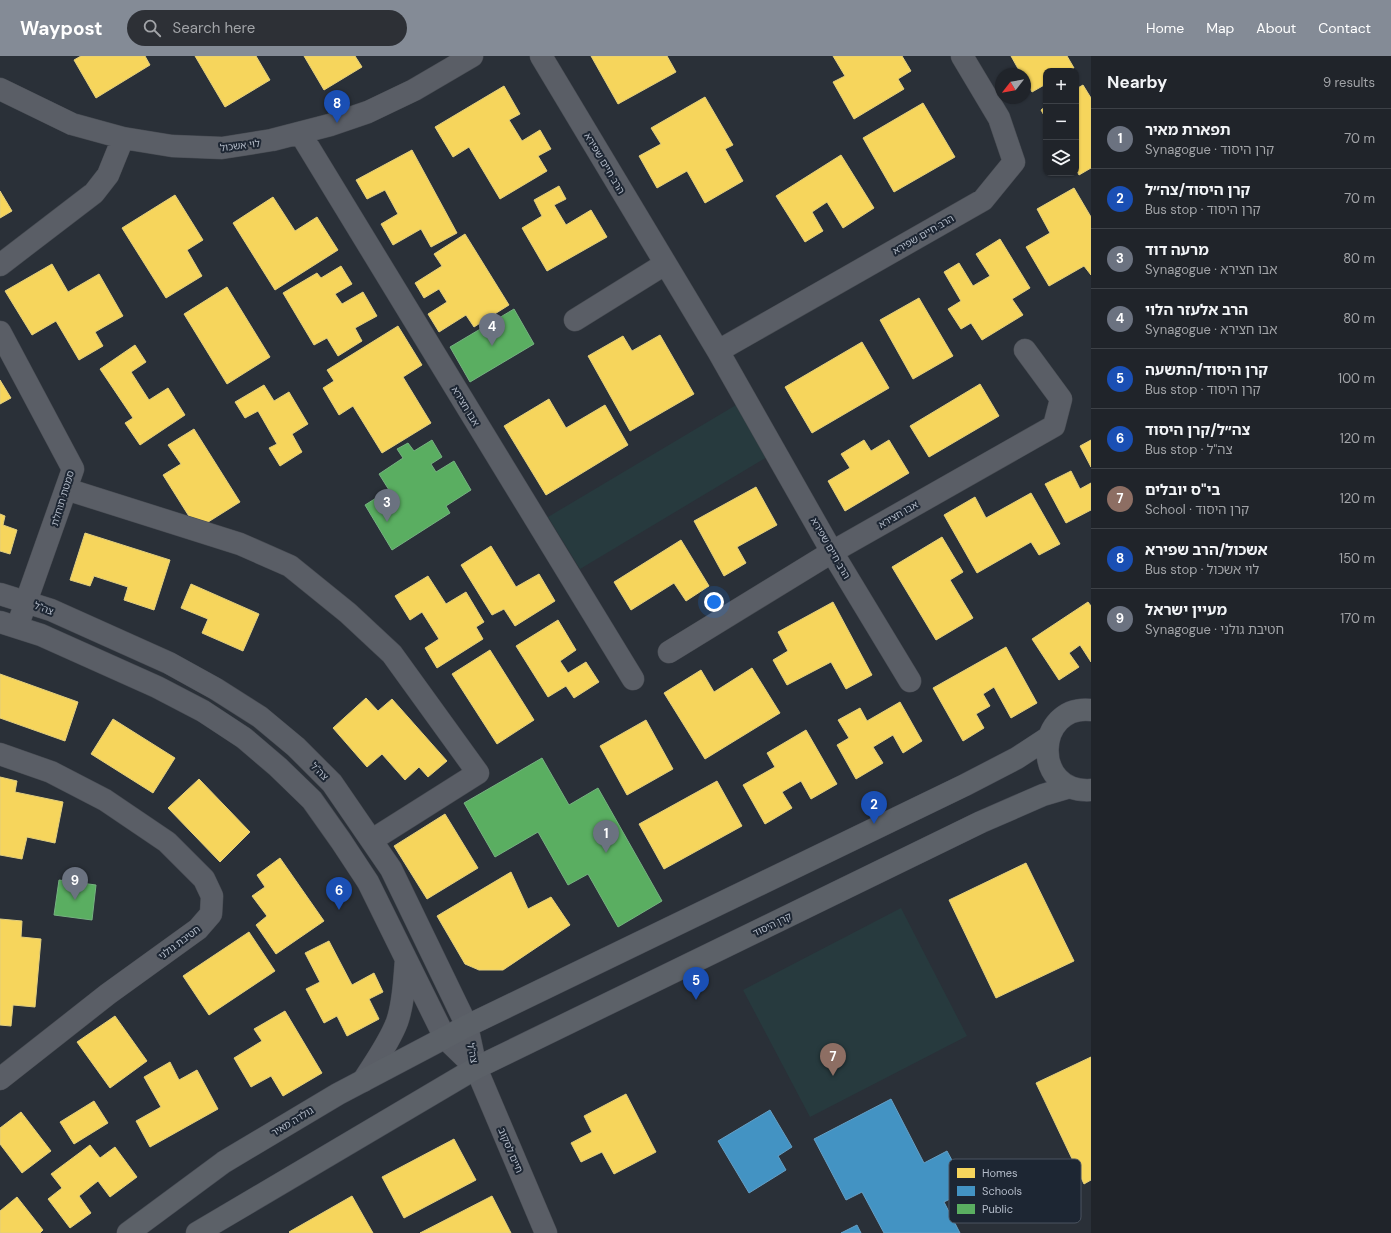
<!DOCTYPE html>
<html lang="en">
<head>
<meta charset="utf-8">
<style>
	body { margin:0; font-family:"DM Sans","Noto Sans Hebrew",sans-serif; background:#2d3036; color:#f1f3f6 }
	.controls { position:absolute; right:12px; top:12px; display:grid; overflow:hidden; border-radius:8px; box-shadow:0 1px 3px #0004 }
	.controls button { width:36px; height:36px; display:grid; place-items:center; padding:0; border:0; border-bottom:1px solid #3d4147; background:#20242a; color:#f1f3f6; font:20px sans-serif }
	.compass { position:absolute; left:995px; top:12px; width:36px; height:36px; border-radius:50%; background:#20242a; box-shadow:0 1px 3px #0004; rotate:239deg }
	.you { position:absolute; left:714px; top:546px; width:14px; height:14px; margin:-10px; border:3px solid #fff; border-radius:50%; background:#1a73e8; box-shadow:0 0 0 6px #1a73e833 }
	.badge { display:grid; place-items:center; width:26px; height:26px; border-radius:50%; background:#848b96; color:#fff; font-size:13px; font-weight:700 }
	.pin { position:absolute; translate:-50% -33px; filter:drop-shadow(0 1px 2px #0008) }
	.pin::after { content:''; position:absolute; top:21px; width:14px; height:12px; background:inherit; clip-path:polygon(0 0,100% 0,50% 100%) }
	.list { margin:0; padding:0; list-style:none }
	h2 { display:flex; justify-content:space-between; align-items:center; height:52px; margin:0; padding:0 16px; font-size:17px }
	h2 small { font-size:13px; font-weight:400; color:#a2a4a8 }
	.list li { display:grid; grid-template-columns:26px 1fr auto; gap:12px; align-items:center; box-sizing:border-box; height:60px; padding:0 16px; border-top:1px solid #3d4147 }
	.list b { display:block; font-size:15px; white-space:nowrap }
	.list p { margin:0; font-size:13px; white-space:nowrap; color:#a2a4a8 }
	.list em { font-size:13px; font-style:normal; color:#a2a4a8 }
	.icon { flex:none; width:22px; height:22px; fill:none; stroke:currentColor; stroke-width:2; stroke-linecap:round; stroke-linejoin:round }
	.map { position:relative; flex:none; width:1091px; height:1177px; overflow:hidden }
	header { display:flex; align-items:center; gap:24px; box-sizing:border-box; height:56px; padding:0 20px; background:#848b96; color:#fff }
	header strong { font-size:19px }
	nav { display:flex; gap:22px; margin-inline-start:auto; font-size:14px }
	.search { width:280px; height:36px; background:#2d3036; display:flex; align-items:center; gap:10px; box-sizing:border-box; padding:0 14px; border-radius:22px; color:#a2a4a8; font-size:15px }
	main { display:flex }
	aside { flex:1; background:#20242a }
	.map>svg:first-child { display:block }
	.green { fill:#273a3e }
	.homes { fill:#f6d55c; stroke:#e2ce7d }
	.schools { fill:#4393c3; stroke:#659fc5 }
	.public { fill:#5aae61; stroke:#75b280 }
	.lines { fill:none; stroke-linecap:round; stroke-linejoin:round }
	.minor-casing { stroke:#484c53; stroke-width:23 }
	.major-casing { stroke:#484c55; stroke-width:23 }
	.minor { stroke:#5a5e66; stroke-width:22 }
	.major { stroke:#5c6168; stroke-width:22 }
	.labels { text-anchor:middle; stroke-width:4; stroke-linejoin:round; paint-order:stroke }
	.street-label { font-size:10px; fill:#b4bcc9; stroke:#1d2633 }
	.key { fill:#1d2633; stroke:#4a5360; stroke-width:1 }
	.key-label { font-size:11px; fill:#b4bcc9 }
</style>
</head>
<body>
<header>
<strong>Waypost</strong>
<div class="search"><svg class="icon" aria-label="search" viewBox="0 0 24 24"><circle cx="10" cy="10" r="6"/><path d="M15 15l6 6"/></svg>Search here</div>
<nav><a>Home</a><a>Map</a><a>About</a><a>Contact</a></nav>
</header>
<main>
<div class="map">
<svg width="1091" height="1177" viewBox="0 0 1091 1177">
	<rect width="100%" height="100%" fill="#2a3038"/>
	<!-- green -->
	<path class="green" d="M736 349 767 401 580 513 548 461Z
		M901 852 967 980 810 1061 743 934Z"/>
	<!-- homes -->
	<path class="homes" d="M81 0H145L150 9 96 42 74 4Z
		M195 0H256L270 24 225 51Z
		M304 0H355L362 11 324 34Z
		M591 0H667L676 16 618 48Z
		M833 0H902L911 15 898 23 904 33 854 63 833 26 845 20Z
		M1011 0H1067L1074 12 1068 15H1046V28L1032 36 1025 24V18H1021Z
		M1083 29 1091 42V112L1079 119 1076 113V33Z
		M504 30 520 58 509 64 522 85 540 74 551 93 538 100 547 115 500 143 469 91 453 101 435 71Z
		M705 41 733 89 725 93 743 125 705 147 687 115 657 132 639 100 661 88 651 72Z
		M923 47 955 101 894 136 863 82Z
		M1046 50V63L1041 54Z
		M412 94 457 177 431 191 421 173 393 189 381 168 398 158 385 134 367 143 356 124Z
		M841 99 874 152 843 172 827 146 812 156 823 175 805 186 776 140Z
		M559 130 566 143 554 149 566 169 591 154 607 181 547 215 522 172 542 160 534 144Z
		M1074 132 1091 161V219L1084 210 1049 230 1026 191 1050 177 1037 153Z
		M0 135 12 155 0 162Z
		M175 139 203 184 187 194 202 220 166 242 122 172Z
		M273 141 295 175 317 161 338 194 275 234 233 167Z
		M465 178 509 249 474 271 466 259 439 276 428 258 447 246 439 233 424 242 415 227 442 210 434 198Z
		M1000 183 1030 232 1012 243 1023 259 982 284 971 267 961 273 948 253 961 245 944 216 959 207 973 230 990 220 976 198Z
		M52 208 68 236 99 218 123 260 95 276 103 290 79 304 56 265 32 279 5 235Z
		M341 210 352 228 335 238 342 248 363 236 377 260 355 272 362 285 338 300 327 282 314 289 283 237 317 217 321 222Z
		M227 231 270 301 227 328 184 258Z
		M919 242 953 300 913 323 880 264Z
		M398 270 422 309 403 321 431 367 382 397 353 350 339 359 323 332 334 325 327 314Z
		M660 279 694 338 630 375 588 300 623 280 632 295Z
		M862 286 889 332 812 377 785 331Z
		M135 289 146 306 131 316 149 344 168 332 185 359 140 389 125 367 133 362 100 313Z
		M0 324 11 342 0 348Z
		M980 328 999 360 929 401 910 370Z
		M264 329 274 345 289 336 308 368 292 378 302 396 280 410 269 392 277 388 258 355 245 362 235 346Z
		M549 343 566 372 605 349 628 389 546 439 504 370Z
		M194 373 240 446 197 473 163 419 181 408 168 389Z
		M864 384 871 395 889 384 909 417 845 455 828 425 850 412 841 398Z
		M1091 384V411L1080 390Z
		M1071 415 1080 433 1091 427V454L1066 467 1045 428Z
		M756 431 777 469 737 491 746 507 724 520 694 465Z
		M1031 437 1060 488 1039 499 1031 486 977 517 944 459 975 441 986 462Z
		M0 458 5 460 3 469 17 474 10 498 0 495Z
		M85 477 170 504 154 554 124 544 128 531 94 520 90 530 70 524Z
		M942 481 963 516 950 524 973 562 936 584 892 511Z
		M681 484 709 530 686 545 674 527 631 554 614 526Z
		M491 490 516 531 539 518 555 545 515 570 504 553 492 559 461 509Z
		M428 520 446 548 466 536 484 566 476 571 483 583 437 612 425 592 439 583 422 556 410 564 395 540Z
		M191 528 259 558 243 595 202 577 208 563 181 552Z
		M833 546 872 619 846 633 831 606 787 629 773 604 788 595 778 576Z
		M1088 546 1091 550V606L1080 589 1069 597 1079 611 1059 624 1032 583Z
		M558 564 576 594 560 605 568 617 586 606 599 626 574 642 566 630 548 641 516 590Z
		M1006 591 1037 647 1011 662 994 631 983 638 990 650 976 658 984 672 963 685 933 632Z
		M490 594 534 664 497 688 452 618Z
		M752 612 780 657 705 703 664 637 701 614 714 636Z
		M0 618 78 646 65 685 0 662Z
		M366 642 378 655 392 643 447 705 428 721 419 711 405 724 382 698 367 711 333 672Z
		M900 646 922 685 903 697 893 679 873 691 883 707 856 723 837 689 849 682 838 664 860 652 867 665Z
		M113 663 175 702 153 737 91 698Z
		M646 664 673 713 627 739 600 690Z
		M806 674 837 728 811 743 801 725 782 736 792 752 765 768 743 729 775 711 767 697Z
		M0 721 17 725 15 736 63 746 55 787 27 781 22 803 0 799Z
		M199 723 250 776 220 806 168 752Z
		M717 725 742 770 664 813 639 768Z
		M445 758 478 812 427 843 394 790Z
		M280 802 324 865 276 898 256 869 267 860 252 840 265 831 257 819Z
		M1026 807 1074 905 996 942 949 844Z
		M511 816 528 853 551 841 570 869 503 914H479L465 908 437 860Z
		M0 863 22 865 21 881 41 883 35 951 13 949 11 970 0 969Z
		M249 876 275 915 209 959 183 920Z
		M329 885 352 929 374 917 383 936 369 943 379 963 347 980 337 960 324 967 306 933 320 926 305 897Z
		M285 955 322 1017 283 1040 271 1020 251 1031 234 1002 262 985 254 973Z
		M115 960 147 1005 110 1032 77 986Z
		M1091 1001V1124L1084 1128 1036 1027Z
		M170 1006 179 1024 197 1014 218 1053 150 1091 136 1065 161 1051 144 1021Z
		M626 1038 656 1096 614 1118 602 1096 581 1106 571 1087 592 1076 584 1060Z
		M94 1045 108 1067 74 1088 60 1066Z
		M21 1056 51 1095 22 1117 0 1088V1072Z
		M454 1083 476 1124 404 1162 382 1121Z
		M90 1089 100 1102 115 1091 137 1121 110 1141 98 1125 79 1140 91 1157 70 1172 48 1143 62 1132 51 1118Z
		M352 1140 373 1177H290L289 1176Z
		M492 1140 511 1177H420Z
		M17 1141 43 1174 40 1177H0V1155Z"/>
	<!-- schools -->
	<path class="schools" d="M891 1043 924 1107 947 1095 968 1134 944 1146 960 1177H884L862 1136 846 1144 814 1083Z
		M770 1054 792 1091 778 1100 786 1114 749 1137 718 1085Z
		M857 1169 861 1177H841Z"/>
	<!-- public -->
	<path class="public" d="M514 253 534 288 470 326 450 291Z
		M432 384 442 401 431 408 436 416 454 405 471 434 446 450 450 457 392 494 365 449 389 434 379 418 403 402 397 393 408 387 414 395Z
		M542 702 569 749 598 732 662 845 618 871 588 818 568 829 538 776 495 801 464 747Z
		M59 824 96 829 92 864 54 859Z"/>
	<g class="lines">
		<!-- minor casing -->
		<g class="minor-casing">
			<path id="minor" d="M541 0 718 295 832 496 910 625
				M0 33 72 68 123 82 172 90 222 92 272 84 330 69 368 56 414 34 472 0
				M300 77 633 623
				M0 209 94 137 108 119 123 82
				M575 264 665 208
				M0 276 73 413 21 560
				M718 295 983 144 1014 106 999 62 962 0
				M66 433 240 488 290 510 348 557 392 598 478 717 372 784
				M0 538 51 554 169 607 216 633 260 661 296 691 332 727 391 813 467 970 476 1012 546 1177
				M0 566 41 579 157 631 203 655 244 682 278 711 312 744 341 785 368 826 445 982 476 1012
				M669 596 832 496 1054 370 1061 343 1025 294
				M0 698 51 716 105 744 167 786 204 823 212 840 211 858 198 873 108 938 0 1023
				M363 1025C375 1006 389 987 397 966 404 946 404 925 406 904"/>
		</g>
		<!-- major casing -->
		<g class="major-casing">
			<path id="major" d="M1091 654C1035 648 1031 738 1091 734
				M128 1177 224 1106 338 1038 467 970 965 729 1017 702 1049 681
				M197 1177 476 1012 981 766 1043 739 1070 731"/>
		</g>
		<!-- minor -->
		<use href="#minor" class="minor"/>
		<!-- major -->
		<use href="#major" class="major"/>
	</g>
	<g class="labels">
		<!-- street labels -->
		<g class="street-label">
			<text transform="translate(240 89) rotate(-7)" y="4">לוי אשכול</text>
			<text transform="translate(605 107) rotate(59)" y="4">הרב חיים שפירא</text>
			<text transform="translate(923 178) rotate(-30)" y="4">הרב חיים שפירא</text>
			<text transform="translate(466 350) rotate(59)" y="4">אבו חצירא</text>
			<text transform="translate(62 442) rotate(-73)" y="4">סמטת תוחלת</text>
			<text transform="translate(898 458) rotate(-30)" y="4">אבו חצירא</text>
			<text transform="translate(831 492) rotate(60)" y="4">הרב חיים שפירא</text>
			<text transform="translate(44 552) rotate(20)" y="4">צה"ל</text>
			<text transform="translate(320 715) rotate(45)" y="4">צה"ל</text>
			<text transform="translate(772 868) rotate(-26)" y="4">קרן היסוד</text>
			<text transform="translate(179 886) rotate(-37)" y="4">חטיבת גולני</text>
			<text transform="translate(473 997) rotate(78)" y="4">צה"ל</text>
			<text transform="translate(292 1065) rotate(-31)" y="4">גולדה מאיר</text>
			<text transform="translate(511 1094) rotate(67)" y="4">חיים לסקוב</text>
		</g>
	</g>
	<!-- legend -->
	<rect x="949" y="1103" width="132" height="64" rx="6" class="key"/>
	<rect x="957" y="1112" width="18" height="10" fill="#f6d55c"/>
	<rect x="957" y="1130" width="18" height="10" fill="#4393c3"/>
	<rect x="957" y="1148" width="18" height="10" fill="#5aae61"/>
	<g class="key-label">
		<text x="982" y="1121">Homes</text>
		<text x="982" y="1139">Schools</text>
		<text x="982" y="1157">Public</text>
	</g>
</svg>
<div class="controls">
<button>+</button>
<button>−</button>
<button><svg class="icon" aria-label="layers" viewBox="0 0 24 24"><path d="M12 4l9 5-9 5-9-5zM3 14l9 5 9-5"/></svg></button>
</div>
<svg class="compass" viewBox="-18 -18 36 36"><path d="M0-13l5 13h-10z" fill="#e53935"/><path d="M0 13l5-13h-10z" fill="#a2a4a8"/></svg>
<div class="you"></div>
<div class="pin badge" style="left:606px;top:797px;background:#6b7280">1</div>
<div class="pin badge" style="left:874px;top:768px;background:#1a4fb4">2</div>
<div class="pin badge" style="left:387px;top:466px;background:#6b7280">3</div>
<div class="pin badge" style="left:492px;top:290px;background:#6b7280">4</div>
<div class="pin badge" style="left:696px;top:944px;background:#1a4fb4">5</div>
<div class="pin badge" style="left:339px;top:854px;background:#1a4fb4">6</div>
<div class="pin badge" style="left:833px;top:1020px;background:#8d6e63">7</div>
<div class="pin badge" style="left:337px;top:67px;background:#1a4fb4">8</div>
<div class="pin badge" style="left:75px;top:844px;background:#6b7280">9</div>
</div>
<aside>
<h2>Nearby<small>9 results</small></h2>
<ul class="list">
<li><span class="badge" style="background:#6b7280">1</span><div><b>תפארת מאיר</b><p>Synagogue · קרן היסוד</p></div><em>70 m</em></li>
<li><span class="badge" style="background:#1a4fb4">2</span><div><b>קרן היסוד/צה״ל</b><p>Bus stop · קרן היסוד</p></div><em>70 m</em></li>
<li><span class="badge" style="background:#6b7280">3</span><div><b>מרעה דוד</b><p>Synagogue · אבו חצירא</p></div><em>80 m</em></li>
<li><span class="badge" style="background:#6b7280">4</span><div><b>הרב אלעזר הלוי</b><p>Synagogue · אבו חצירא</p></div><em>80 m</em></li>
<li><span class="badge" style="background:#1a4fb4">5</span><div><b>קרן היסוד/התשעה</b><p>Bus stop · קרן היסוד</p></div><em>100 m</em></li>
<li><span class="badge" style="background:#1a4fb4">6</span><div><b>צה״ל/קרן היסוד</b><p>Bus stop · צה&quot;ל</p></div><em>120 m</em></li>
<li><span class="badge" style="background:#8d6e63">7</span><div><b>בי&quot;ס יובלים</b><p>School · קרן היסוד</p></div><em>120 m</em></li>
<li><span class="badge" style="background:#1a4fb4">8</span><div><b>אשכול/הרב שפירא</b><p>Bus stop · לוי אשכול</p></div><em>150 m</em></li>
<li><span class="badge" style="background:#6b7280">9</span><div><b>מעיין ישראל</b><p>Synagogue · חטיבת גולני</p></div><em>170 m</em></li>
</ul>
</aside>
</main>
</body>
</html>
